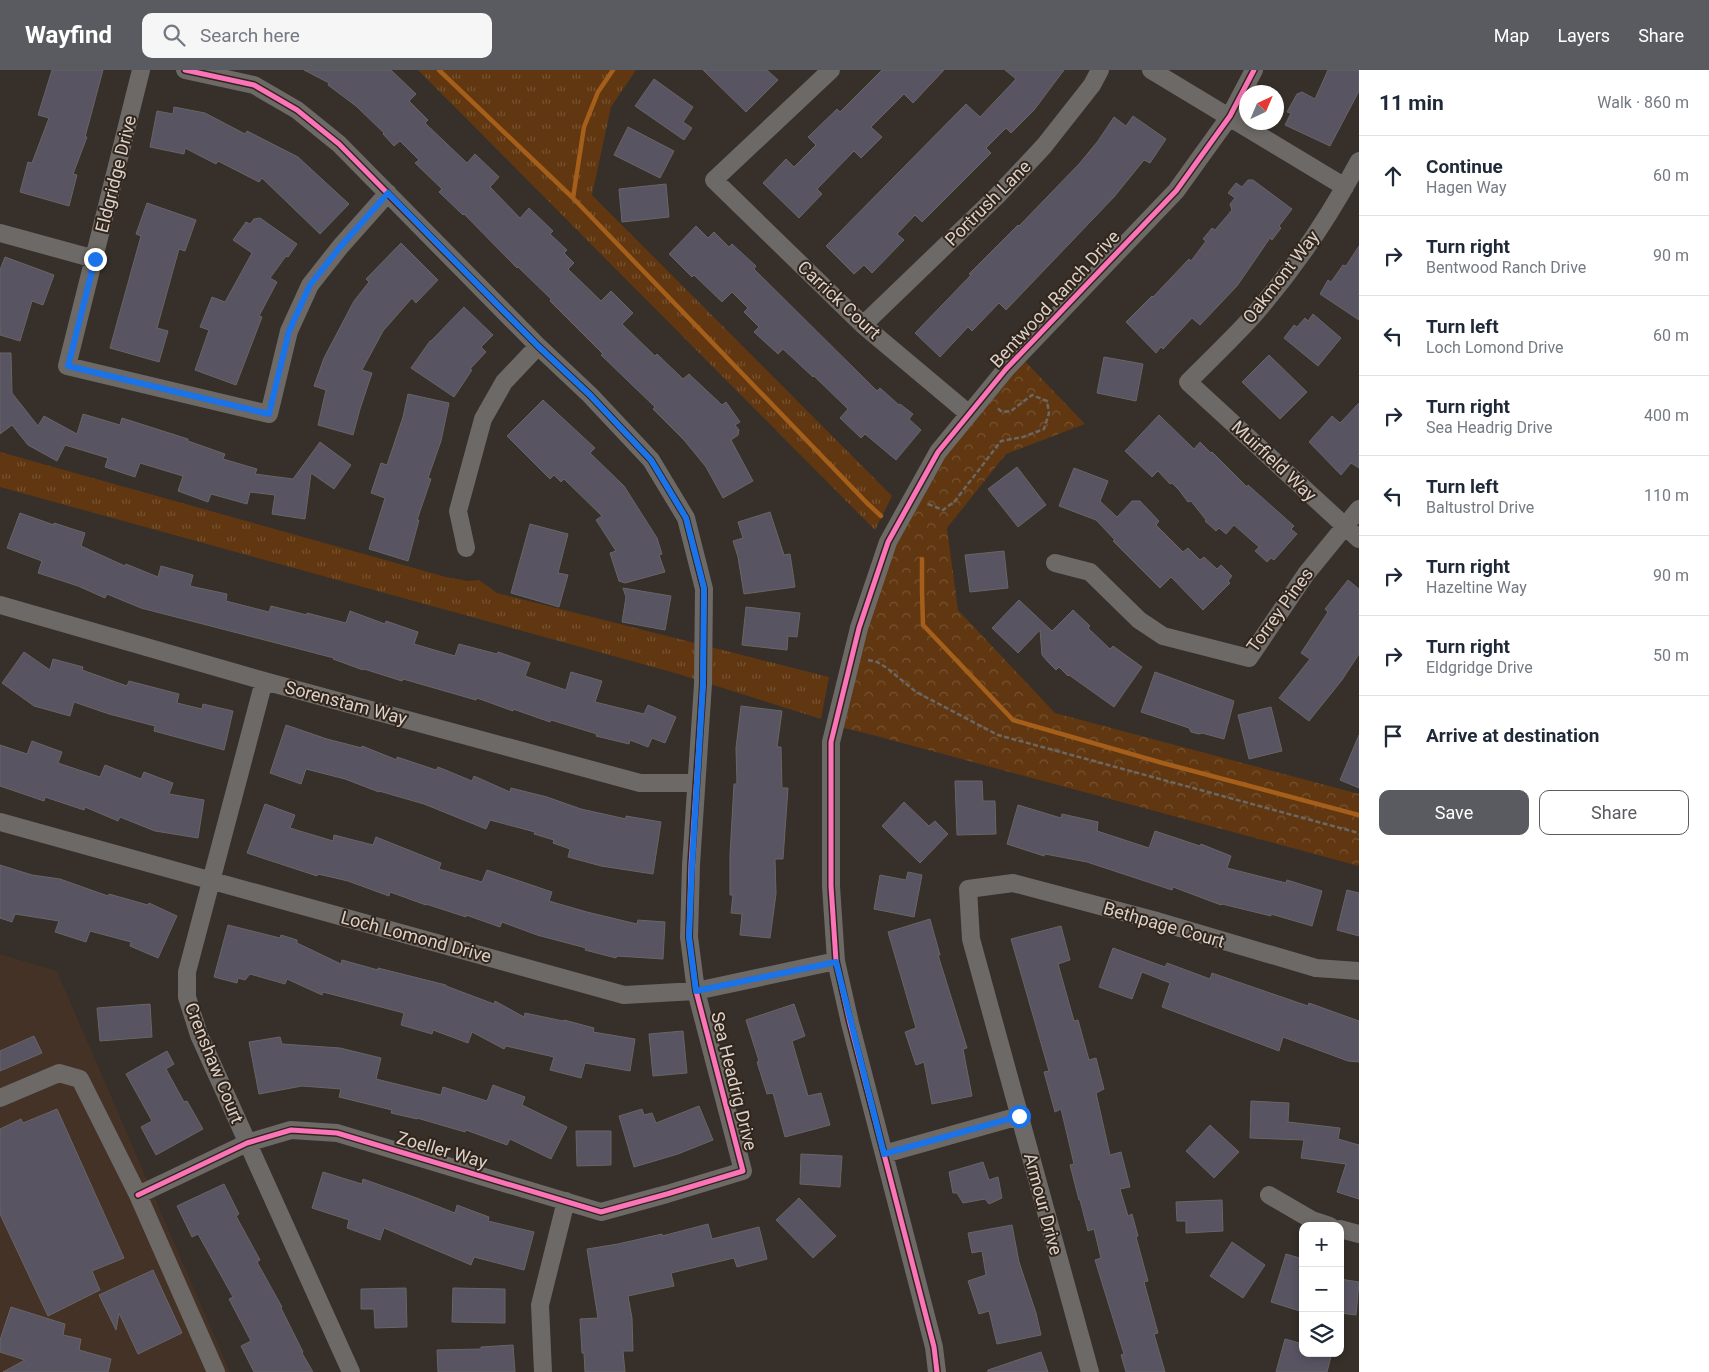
<!DOCTYPE html>
<html lang="en">
<head>
<meta charset="utf-8">
<style>
	body { margin:0; font-family:Roboto,sans-serif; background:#f6f6f7; color:#1f2937 }
	.controls { position:absolute; right:15px; bottom:15px; display:grid; overflow:hidden; border-radius:10px; box-shadow:0 2px 8px #0003 }
	.controls button { width:45px; height:45px; display:grid; place-items:center; padding:0; border:0; border-bottom:1px solid #e0e1e3; background:#fff; color:#1f2937; font:25px sans-serif }
	.compass { position:absolute; left:1239px; top:15px; width:45px; height:45px; border-radius:50%; background:#fff; box-shadow:0 2px 8px #0003; rotate:44deg }
	.stop { position:absolute; width:15px; height:15px; margin:-11px; border:4px solid #1a73e8; border-radius:50%; background:#fff }
	.stop.end { background:#1a73e8; border-color:#fff; box-shadow:0 1px 5px #0008 }
	.list { margin:0; padding:0; list-style:none }
	h2 { display:flex; justify-content:space-between; align-items:center; height:65px; margin:0; padding:0 20px; font-size:21px }
	h2 small { font-size:16px; font-weight:400; color:#747a83 }
	.list li { display:grid; grid-template-columns:32px 1fr auto; gap:15px; align-items:center; box-sizing:border-box; height:80px; padding:0 20px; border-top:1px solid #e0e1e3 }
	.list b { display:block; font-size:19px; white-space:nowrap }
	.list p { margin:0; font-size:16px; white-space:nowrap; color:#747a83 }
	.list em { font-size:16px; font-style:normal; color:#747a83 }
	.actions { display:flex; gap:10px; padding:15px 20px }
	.actions a { flex:1; padding:11px 0; border:1px solid #5a5b60; border-radius:10px; text-align:center; font-size:18px; color:#5a5b60 }
	.actions .main { background:#5a5b60; color:#fff }
	.icon { flex:none; width:28px; height:28px; fill:none; stroke:currentColor; stroke-width:2; stroke-linecap:round; stroke-linejoin:round }
	.map { position:relative; flex:none; width:1359px; height:1302px; overflow:hidden }
	header { display:flex; align-items:center; gap:30px; box-sizing:border-box; height:70px; padding:0 25px; background:#5a5b60; color:#fff }
	header strong { font-size:24px }
	nav { display:flex; gap:28px; margin-inline-start:auto; font-size:18px }
	.search { width:350px; height:45px; background:#f6f6f7; display:flex; align-items:center; gap:12px; box-sizing:border-box; padding:0 18px; border-radius:10px; color:#747a83; font-size:19px }
	main { display:flex }
	aside { flex:1; background:#fff }
	.map>svg:first-child { display:block }
	.built { fill:#433225 }
	.grass { fill:url(#grass-tufts) }
	.park { fill:url(#park-crowns) }
	.lines { fill:none; stroke-linecap:round; stroke-linejoin:round }
	.stream { stroke:#a55f1a; stroke-width:4.5 }
	.building { fill:#585461; stroke:#686566 }
	.path { stroke:#6b6765; stroke-width:2.5; stroke-dasharray:5 2.5; stroke-linecap:butt }
	.minor { stroke:#6c6966; stroke-width:18 }
	.cycleway-casing { stroke:#32251b; stroke-width:8 }
	.cycleway { stroke:#fb73b8; stroke-width:5 }
	.route { stroke:#1a73e8; stroke-width:6 }
	.labels { text-anchor:middle; stroke-width:4; stroke-linejoin:round; paint-order:stroke }
	.street-label { font-size:18px; fill:#dad1cb; stroke:#32251b }
</style>
</head>
<body>
<header>
<strong>Wayfind</strong>
<div class="search"><svg class="icon" aria-label="search" viewBox="0 0 24 24"><circle cx="10" cy="10" r="6"/><path d="M15 15l6 6"/></svg>Search here</div>
<nav><a>Map</a><a>Layers</a><a>Share</a></nav>
</header>
<main>
<div class="map">
<svg width="1359" height="1302" viewBox="0 0 1359 1302">
	<defs>
		<pattern id="grass-tufts" width="24" height="20" patternUnits="userSpaceOnUse" patternTransform="scale(1.25)"><rect width="24" height="20" fill="#603710"/><path d="M3 7l-1-3M5 7V3M7 7l1-3M15 17l-1-3M17 17v-4M19 17l1-3" fill="none" stroke="#765331"/></pattern>
		<pattern id="park-crowns" width="20" height="18" patternUnits="userSpaceOnUse" patternTransform="scale(1.25)"><rect width="20" height="18" fill="#603710"/><path d="M2 6a3 3 0 1 1 6 0M12 15a3 3 0 1 1 6 0" fill="none" stroke="#765331"/></pattern>
	</defs>
	<rect width="100%" height="100%" fill="#362f2a"/>
	<!-- built -->
	<path class="built" d="M0 884 57 901 230 1302H0Z"/>
	<!-- grass -->
	<path class="grass" d="M418 0H636L611 37 592 125 892 426 875 460Z
		M0 382 446 507 468 511 479 510 497 523 829 607 821 649 675 603 0 417Z"/>
	<!-- park -->
	<path class="park" d="M1019 285 1085 354 1006 384 947 458 958 540 1055 643 1359 724V796L865 663 835 656 859 558 938 382Z"/>
	<g class="lines">
		<!-- stream -->
		<path class="stream" d="M439 0 573 128 867 433 881 446
			M573 128 584 57 598 22 613 0
			M922 489V521L923 555 1013 650 1159 692 1359 745"/>
	</g>
	<!-- building -->
	<path class="building" d="M52 0H103L85 67H87L73 104 77 105 69 136 20 122 28 92 32 93 49 48 38 45Z
		M304 0H391L416 24 409 31 428 50 425 53 467 93 475 84 499 107 490 117 520 148 529 138 553 161 550 164 567 180 564 183 574 193 568 199 601 231 611 221 633 243 622 254 655 286 657 284 683 309 689 304 722 335 726 332 740 352 735 355 739 360 738 365 731 370 753 411 723 428 706 397 693 381 684 370 653 339 655 337 601 285 603 284 550 231 551 229 518 197 517 198 464 144 463 145 439 122 442 119 415 93 419 90 400 71 394 76 383 64 384 63 356 36 328 15 329 13Z
		M703 0H767L778 10 746 42Z
		M882 0H944L913 33 904 24 871 57 882 67 861 88 854 81 817 119 822 124 799 148 763 113 786 89 794 97 816 75 808 67 837 39 840 42Z
		M1005 0H1064L1034 40 1011 63 1006 58 986 78 991 83 922 152 915 145 897 164 904 170 872 203 864 195 854 204 826 176 966 34 980 47 1016 9Z
		M1328 0H1359V21L1330 76 1285 55 1291 43 1287 42 1297 24 1302 22 1315 29Z
		M654 9 693 37 683 52 692 58 684 70 635 36Z
		M174 37 205 43 245 64 247 61 298 87 349 134 320 164 262 108 259 112 218 91 216 94 185 78 184 84 150 77 157 41 173 44Z
		M1133 46 1166 69 1150 93 1144 90 1114 127 1006 240 999 233 972 261 968 257 940 287 915 263 971 205 969 204 1018 155 1019 156 1079 94 1098 71 1114 47 1126 56Z
		M628 57 674 81 660 108 614 85Z
		M1248 110H1253L1292 139 1279 156 1281 158 1272 170 1270 168 1237 216 1200 255 1192 248 1163 279 1161 277 1156 283 1126 252 1152 226 1153 227 1189 189 1191 191 1206 171 1203 169 1212 158 1215 160 1232 140 1230 134 1235 128 1228 123 1236 113 1242 117Z
		M666 114 669 147 622 152 619 119Z
		M147 133 196 150 185 181 179 179 157 258 168 261 159 292 110 278 141 166 136 164Z
		M260 148 297 174 288 187 286 186 270 208 277 212 259 246 262 247 236 315 195 300 209 260 200 257 212 227 225 232 252 183 233 170 246 152 250 154 254 149Z
		M696 156 708 168 714 162 729 177 732 174 756 196 754 199 877 321 880 318 899 335 900 334 913 344 909 349 921 360 896 390 865 364 861 368 840 348 848 339 814 306 813 307 783 279 778 284 754 262 759 257 744 242 748 238 732 222 722 232 694 205 692 207 669 184Z
		M401 173 438 210 416 233 412 228 383 261 362 300 372 303 360 339 353 365 318 355 326 320 314 316 324 288 354 231 369 212 366 209Z
		M1359 176V250L1320 224 1328 210 1331 212 1343 195 1346 196Z
		M5 187 54 205 43 235 32 231 20 271 0 265V200Z
		M464 237 493 265 481 277 486 282 470 299 472 300 454 327 411 298 430 271H431Z
		M1313 244 1341 268 1318 296 1284 268 1294 255 1297 257 1305 248 1308 251Z
		M0 283H11L12 323 38 356 44 346 77 364 83 344 120 355 122 348 188 369V371L225 384 223 389 257 399 255 404 293 409 320 372 351 395 334 419 311 403 305 449 272 444 275 425 250 422 247 434 211 424 208 432 178 421 183 406 140 393 135 407 105 397 108 388 65 375 57 391 28 375 12 355 0 364Z
		M1269 285 1307 322 1280 349 1242 312Z
		M1104 287 1143 294 1136 331 1097 323Z
		M408 324 449 333 441 371 428 408 431 409 417 450H419L408 491 369 479 385 428 371 423 381 393 387 395 403 347Z
		M543 330 595 378 590 383 624 416 657 468 662 484 659 485 665 502 625 513 619 511 610 483 616 481 596 450 602 446 564 409 561 412 554 405 550 409 507 366Z
		M1359 333V398L1351 393 1341 405 1309 372 1332 346 1340 353Z
		M1159 345 1194 379 1200 372 1211 383 1212 382 1247 417 1248 415 1294 456 1291 459 1297 464 1274 490 1271 488 1267 492 1255 481 1259 477 1234 455 1226 464 1219 458 1216 461 1205 451 1206 450 1191 431 1188 432 1179 420 1172 413 1170 414 1158 401 1152 407 1125 381Z
		M1017 397 1046 435 1018 457 988 419Z
		M1074 398 1108 411 1100 431 1117 447 1132 431H1140L1159 451 1156 455 1183 482 1188 478 1200 490 1204 487 1217 499 1221 495 1232 506 1228 511 1230 513 1203 540 1171 507 1160 518 1113 471 1115 470 1096 450 1059 436Z
		M770 442 784 485 790 484 795 517 744 524 738 487 733 471 743 468 738 452Z
		M20 443 54 455V453L85 463 81 476 125 496 126 494 158 507 161 496 193 505 190 516 227 524 226 531 269 542 271 536 307 545V543L346 553 350 541 385 554 386 551 418 562 414 574 455 586 459 574 497 584 498 582 530 593 525 606 566 620 571 602 602 611 595 632 644 644 648 635 676 647 665 673 652 668 648 677 630 670 629 674 596 666 597 664 551 650 550 652 513 639V641L477 628 476 630 403 609 402 611 364 599 363 600 333 589 334 588 141 538 107 524 105 528 78 516 38 503 42 491 7 478Z
		M530 454 568 464 558 503 568 505 559 537 511 523Z
		M1004 481 1008 518 970 522 965 485Z
		M1348 510 1359 519V584L1342 610 1309 651 1279 628 1310 589 1301 583 1328 542 1325 539Z
		M623 518 671 526 665 560 622 552 626 527Z
		M1019 530 1052 561 1073 540 1090 556 1088 558 1110 579 1113 576 1142 597 1114 637 1069 605 1068 606 1059 597 1056 600 1048 592 1042 585 1040 560 1018 583 992 558Z
		M746 537 800 543 797 567 788 566 787 580 742 575Z
		M24 582 50 600 53 589 83 597 82 600 127 616 129 611 179 624 177 633 202 639 203 634 233 641 224 680 154 661 155 656 109 644 74 632 70 646 34 636 2 613Z
		M1155 602 1234 631 1224 669 1202 663 1199 664 1191 662 1189 658 1141 642Z
		M741 636 782 641 777 677H781L782 718H788L783 789H775L776 824 770 868 740 865 742 844 731 843 733 825H730V785L734 714H737L736 678Z
		M1271 637 1282 681 1249 689 1238 645Z
		M286 655 327 669 362 678V676L397 690V687L436 700 438 697 472 711 474 706 510 722 511 718 547 727 581 739 626 749V746L661 752 653 804 601 796 568 787 570 779 553 773 554 770 534 764 535 762 490 750 486 759 424 734 379 721V722L345 709 306 699 301 714 270 703Z
		M1359 665V718L1340 710Z
		M32 671 62 682 58 693 100 707 105 695 141 709 144 702 173 713 169 724 204 730 198 768 155 761 120 747 118 751 85 737 84 740 45 727 44 731 0 716V675L27 684Z
		M955 711H982L983 731H995L996 764 957 765Z
		M904 732 929 756 935 751 948 764 920 793 882 756Z
		M265 734 295 745 290 758 333 771 334 765 373 775 376 767 441 793 439 799 482 812 487 800 552 822 549 831 587 842 637 854 638 850 665 852 663 889 617 886 616 888 585 880 586 878 537 865 502 852 500 857 466 845V847L426 834V835L390 822 389 826 348 811 318 804 317 806 247 783Z
		M1018 735 1061 748 1062 744 1098 752 1097 761 1149 778 1155 761 1200 776 1201 774 1231 786 1227 798 1286 813 1287 810 1322 821 1312 856 1271 844V846L1222 834 1221 835 1173 817 1172 820 1087 792 1045 784 1044 786 1007 774Z
		M0 795 32 805 60 809 108 826 109 824 148 835 149 833 177 846 158 888 130 876 131 872 90 861 86 872 55 862 59 851 15 844 12 852 0 848Z
		M908 802 922 805 914 847 874 839 880 805 906 810Z
		M1347 820 1359 823V866L1337 860Z
		M930 849 940 885H938L967 978 963 979 972 1026 932 1034 924 992 916 995 905 962 916 958 888 862Z
		M228 855 280 868 281 865 297 870V873L341 894 342 890 378 900V898L446 915V916L494 934 495 931 524 947 525 943 563 951 564 950 594 958 593 962 635 969 630 1001 585 993 581 1008 550 1000 554 987 506 976 504 979 472 962 468 973 433 960 432 964 401 955 404 943 323 922 322 925 287 909 285 914 250 904 245 910 238 908 237 913 214 907Z
		M1061 856 1070 890 1058 894 1074 951 1078 950 1089 990 1096 988 1104 1019 1096 1023 1110 1085 1121 1082 1130 1117 1120 1119 1128 1146 1132 1144 1138 1166 1136 1167 1148 1211 1144 1212 1158 1263 1154 1264 1165 1302H1126L1121 1285 1124 1284 1095 1190 1101 1188 1094 1159 1088 1161 1080 1130H1079L1070 1095 1074 1094 1061 1039 1055 1042 1044 1002 1049 1001 1011 869Z
		M1113 878 1165 897 1167 893 1210 909 1212 903 1308 936 1309 933 1359 951V992L1348 991 1283 967 1279 981 1162 937 1170 913 1142 902 1132 929 1099 917Z
		M150 934 152 967 100 971 97 938Z
		M794 934 805 966 792 971 808 1026 821 1023 830 1055 785 1067 773 1023 767 1024 757 992 759 991 746 950Z
		M683 961 687 1003 653 1006 649 964Z
		M34 966 42 983 0 1001V981Z
		M280 967 282 974 340 978 381 988 376 1009 441 1025 443 1017 487 1031 493 1015 525 1027 522 1035 567 1057 551 1089 510 1069 507 1075 466 1060 465 1062 417 1048V1049L391 1043 392 1040 339 1027 341 1019 302 1016 259 1024 249 972Z
		M167 981 174 994 166 999 184 1032 187 1031 203 1059 156 1085 141 1057 152 1051 126 1004Z
		M1251 1031 1289 1033 1288 1052 1340 1058 1338 1069 1359 1075V1129L1337 1122 1346 1094 1301 1088 1304 1070 1250 1068Z
		M699 1036 713 1070 678 1084 634 1097 619 1046 642 1039 644 1045 652 1043 656 1053Z
		M57 1039 124 1188 92 1201 100 1220 48 1246 0 1144V1059L21 1049 23 1053Z
		M1210 1055 1239 1082 1214 1108 1186 1081Z
		M576 1061H611V1095L577 1096Z
		M801 1084 842 1086 840 1117 800 1114Z
		M983 1092 989 1110 998 1107 1002 1128 989 1134 985 1129 963 1133 957 1123H953L949 1102Z
		M323 1102 362 1114 363 1109 414 1127 455 1143 457 1135 489 1147 488 1151 534 1162 524 1200 474 1187 471 1195 384 1158 380 1170 347 1158 349 1150 312 1138Z
		M224 1114 239 1144 236 1146 260 1190 257 1192 282 1237 281 1238 303 1282 302 1283 313 1302H254L241 1276 251 1271 229 1229 233 1227 198 1164 192 1167 177 1136Z
		M799 1128 836 1166 813 1188 776 1150Z
		M1222 1130 1223 1161 1186 1163V1151H1177L1176 1132Z
		M708 1154 712 1169 759 1157 767 1189 737 1197 734 1188 671 1203 674 1216 628 1226 632 1248 633 1281H623L625 1302H585L584 1283H582L580 1249 598 1248 587 1179 618 1174 662 1164V1166Z
		M1012 1155 1019 1192 1036 1243 1041 1265 997 1274 989 1241 979 1244 968 1211 986 1205 982 1181 972 1183 968 1163Z
		M1232 1172 1265 1195 1243 1228 1210 1206Z
		M1286 1184 1303 1189V1242L1271 1232Z
		M153 1200 182 1263 138 1284 119 1243 116 1260 99 1225Z
		M1340 1209 1359 1212 1356 1245 1340 1243Z
		M406 1218 407 1257 375 1258 374 1239H361V1219Z
		M453 1218 505 1219V1253L452 1252Z
		M11 1237 65 1254 63 1265 81 1269 79 1280 111 1289 108 1302H3L25 1290 0 1282V1270Z
		M1285 1269 1303 1274V1283H1332L1327 1302H1276Z
		M513 1275 515 1302H438L437 1280 481 1279V1277Z
		M1041 1282 1048 1302H988V1300Z"/>
	<g class="lines">
		<!-- path -->
		<path class="path" d="M928 434 943 440 955 431 1001 371 1023 367 1044 359 1049 343 1047 331 1032 325 1011 341 1002 342 996 337
			M868 590 877 592 887 598 916 622 998 665 1355 762 1359 764"/>
		<!-- minor -->
		<path class="minor" d="M141 0 67 296 269 344 289 261 310 215 340 177 388 123
			M831 0 714 110 863 255 969 344
			M1151 0 1345 117
			M1359 91C1330 146 1294 199 1253 246 1232 269 1210 290 1188 312L1359 469
			M0 163 95 189
			M863 255 998 125 1044 76 1092 15 1100 0
			M466 478 458 441 483 349 504 312 538 276
			M1055 493 1090 502 1139 550 1163 566 1249 588 1306 504 1359 439
			M0 535 264 611 640 713H696
			M264 611 187 902V927L199 965 351 1302
			M0 752 624 925 696 921 836 891
			M0 1028 59 1003 80 1009 138 1125 216 1302
			M884 1084 1019 1046
			M138 1125 247 1073 291 1060 337 1063 601 1142 667 1124 743 1101 696 921 689 867 691 795 703 614 704 519 686 448 651 390 590 325 538 276 339 74 297 40 254 15 185 0
			M1269 1125 1312 1150 1330 1156
			M1340 1159 1359 1164
			M543 1302 540 1235 566 1131
			M937 1302 934 1277 850 953 836 891 831 816V672L859 558 888 472 938 382 1006 299 1176 121 1230 46 1254 0
			M1090 1302 971 869 968 819 1013 813 1153 850 1316 898 1359 901"/>
		<!-- cycleway casing -->
		<g class="cycleway-casing">
			<path id="cycleway" d="M138 1125 247 1073 291 1060 337 1063 601 1142 667 1124 743 1101 696 921 689 867 691 795 703 614 704 519 686 448 651 390 590 325 538 276 339 74 297 40 254 15 185 0
				M937 1302 934 1277 850 953 836 891 831 816V672L859 558 888 472 938 382 1006 299 1176 121 1230 46 1254 0"/>
		</g>
		<!-- cycleway -->
		<use href="#cycleway" class="cycleway"/>
	</g>
	<g class="lines">
		<!-- route -->
		<path class="route" d="M95 189 68 296 269 344 289 261 310 215 340 177 388 123 538 276 590 325 651 390 686 448 704 518 703 614 692 795 689 867 696 921 836 892 884 1084 1019 1046"/>
	</g>
	<g class="labels">
		<!-- street labels -->
		<g class="street-label">
			<text transform="translate(116 104) rotate(-76)" y="6">Eldgridge Drive</text>
			<text transform="translate(988 133) rotate(-45)" y="6">Portrush Lane</text>
			<text transform="translate(1281 207) rotate(-52)" y="6">Oakmont Way</text>
			<text transform="translate(1055 229) rotate(-47)" y="6">Bentwood Ranch Drive</text>
			<text transform="translate(839 230) rotate(43)" y="6">Carrick Court</text>
			<text transform="translate(1274 391) rotate(43)" y="6">Muirfield Way</text>
			<text transform="translate(1280 540) rotate(-54)" y="6">Torrey Pines</text>
			<text transform="translate(346 633) rotate(15)" y="6">Sorenstam Way</text>
			<text transform="translate(1164 855) rotate(16)" y="6">Bethpage Court</text>
			<text transform="translate(416 867) rotate(15)" y="6">Loch Lomond Drive</text>
			<text transform="translate(214 993) rotate(68)" y="6">Crenshaw Court</text>
			<text transform="translate(734 1011) rotate(76)" y="6">Sea Headrig Drive</text>
			<text transform="translate(442 1080) rotate(16)" y="6">Zoeller Way</text>
			<text transform="translate(1043 1134) rotate(75)" y="6">Armour Drive</text>
		</g>
	</g>
</svg>
<div class="controls">
<button>+</button>
<button>−</button>
<button><svg class="icon" aria-label="layers" viewBox="0 0 24 24"><path d="M12 4l9 5-9 5-9-5zM3 14l9 5 9-5"/></svg></button>
</div>
<svg class="compass" viewBox="-18 -18 36 36"><path d="M0-13l5 13h-10z" fill="#e53935"/><path d="M0 13l5-13h-10z" fill="#747a83"/></svg>
<div class="stop" style="left:1019px;top:1046px"></div>
<div class="stop end" style="left:95px;top:189px"></div>
</div>
<aside>
<h2>11 min<small>Walk · 860 m</small></h2>
<ul class="list">
<li><svg class="icon" aria-label="ahead" viewBox="0 0 24 24"><path d="M12 20V5M6 11l6-6 6 6"/></svg><div><b>Continue</b><p>Hagen Way</p></div><em>60 m</em></li>
<li><svg class="icon" aria-label="right" viewBox="0 0 24 24"><path d="M7 20v-9h11M14 6l5 5-5 5"/></svg><div><b>Turn right</b><p>Bentwood Ranch Drive</p></div><em>90 m</em></li>
<li><svg class="icon" aria-label="left" viewBox="0 0 24 24"><path d="M17 20v-9H6M10 6l-5 5 5 5"/></svg><div><b>Turn left</b><p>Loch Lomond Drive</p></div><em>60 m</em></li>
<li><svg class="icon" aria-label="right" viewBox="0 0 24 24"><path d="M7 20v-9h11M14 6l5 5-5 5"/></svg><div><b>Turn right</b><p>Sea Headrig Drive</p></div><em>400 m</em></li>
<li><svg class="icon" aria-label="left" viewBox="0 0 24 24"><path d="M17 20v-9H6M10 6l-5 5 5 5"/></svg><div><b>Turn left</b><p>Baltustrol Drive</p></div><em>110 m</em></li>
<li><svg class="icon" aria-label="right" viewBox="0 0 24 24"><path d="M7 20v-9h11M14 6l5 5-5 5"/></svg><div><b>Turn right</b><p>Hazeltine Way</p></div><em>90 m</em></li>
<li><svg class="icon" aria-label="right" viewBox="0 0 24 24"><path d="M7 20v-9h11M14 6l5 5-5 5"/></svg><div><b>Turn right</b><p>Eldgridge Drive</p></div><em>50 m</em></li>
<li><svg class="icon" aria-label="arrive" viewBox="0 0 24 24"><path d="M6 21V4h12l-3 4 3 4H6"/></svg><div><b>Arrive at destination</b></div></li>
</ul>
<div class="actions"><a class="main">Save</a><a>Share</a></div>
</aside>
</main>
</body>
</html>
